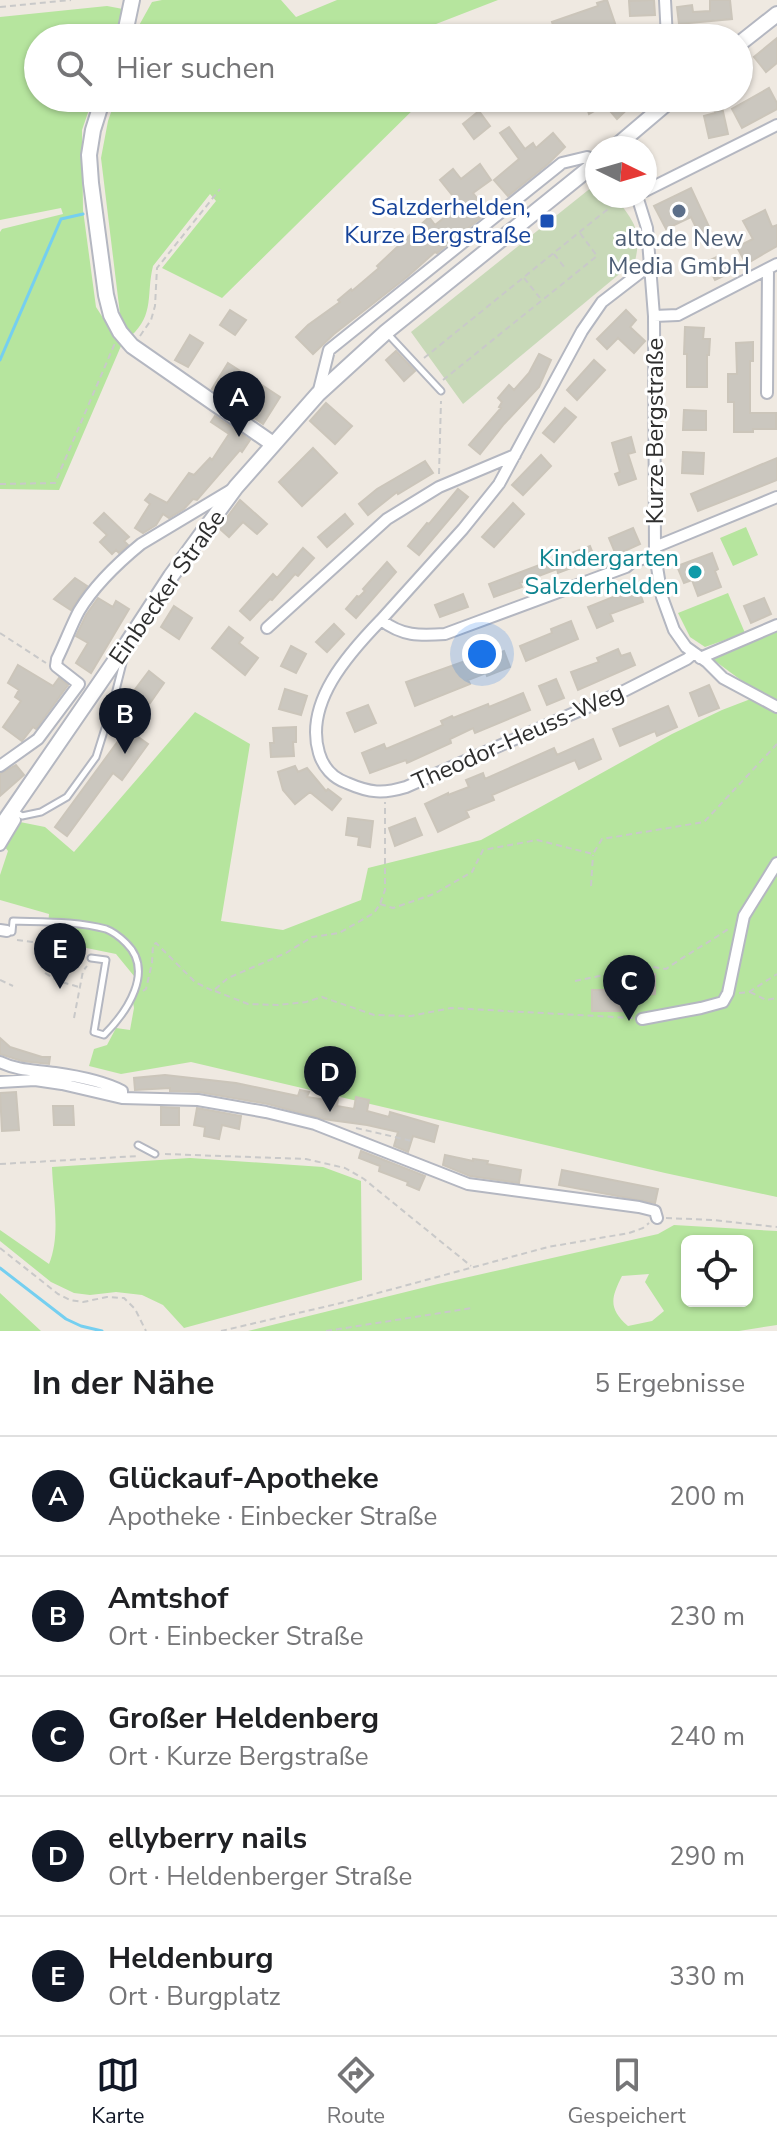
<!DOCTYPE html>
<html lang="de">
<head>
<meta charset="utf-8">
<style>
	body { margin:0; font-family:"Nunito Sans",sans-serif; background:#f2f2f2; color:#202124 }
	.controls { position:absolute; right:24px; bottom:24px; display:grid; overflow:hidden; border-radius:12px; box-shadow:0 2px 6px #0004 }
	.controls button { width:72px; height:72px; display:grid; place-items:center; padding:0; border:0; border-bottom:2px solid #e0e0e0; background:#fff; color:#202124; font:40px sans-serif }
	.compass { position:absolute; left:585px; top:136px; width:72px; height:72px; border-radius:50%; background:#fff; box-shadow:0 2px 6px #0004; rotate:95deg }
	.you { position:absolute; left:482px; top:654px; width:28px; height:28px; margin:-20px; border:6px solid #fff; border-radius:50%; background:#1a73e8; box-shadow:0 0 0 12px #1a73e833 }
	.badge { display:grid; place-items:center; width:52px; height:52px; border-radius:50%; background:#111827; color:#fff; font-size:26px; font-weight:700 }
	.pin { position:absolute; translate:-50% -66px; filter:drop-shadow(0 2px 4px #0008) }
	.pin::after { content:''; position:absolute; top:42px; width:28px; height:24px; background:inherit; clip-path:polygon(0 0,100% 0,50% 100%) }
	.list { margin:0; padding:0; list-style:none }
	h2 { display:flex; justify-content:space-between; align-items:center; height:104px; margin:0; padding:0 32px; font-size:34px }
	h2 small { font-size:26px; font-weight:400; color:#757577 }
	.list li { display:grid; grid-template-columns:52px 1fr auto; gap:24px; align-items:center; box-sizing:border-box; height:120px; padding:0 32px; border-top:2px solid #e0e0e0 }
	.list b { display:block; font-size:30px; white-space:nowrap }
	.list p { margin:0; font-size:26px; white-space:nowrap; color:#757577 }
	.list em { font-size:26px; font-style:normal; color:#757577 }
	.icon { flex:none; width:44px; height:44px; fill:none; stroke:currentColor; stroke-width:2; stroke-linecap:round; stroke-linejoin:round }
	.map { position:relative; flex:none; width:777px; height:1331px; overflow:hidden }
	.search { position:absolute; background:#fff; box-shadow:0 2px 6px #0004; left:24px; right:24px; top:24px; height:88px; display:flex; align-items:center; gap:20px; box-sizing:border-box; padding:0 28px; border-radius:44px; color:#757577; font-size:30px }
	.sheet { height:704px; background:#fff }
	nav { display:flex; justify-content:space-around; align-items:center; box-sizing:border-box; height:112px; border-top:2px solid #e0e0e0; background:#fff; font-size:22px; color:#757577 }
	nav a { display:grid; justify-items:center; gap:4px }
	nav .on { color:#111827 }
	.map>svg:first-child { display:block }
	.green { fill:#b6e59e; fill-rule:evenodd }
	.cemetery { fill:#c8d9b8 }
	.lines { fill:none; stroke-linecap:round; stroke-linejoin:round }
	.stream { stroke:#75cff0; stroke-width:3 }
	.building { fill:#cbc7bf; stroke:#cbc5ba; stroke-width:2 }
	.lane-casing { stroke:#b4b7c1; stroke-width:9 }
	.street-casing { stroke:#b4b7c1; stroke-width:14 }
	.secondary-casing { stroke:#b4b7c1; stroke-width:18 }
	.path { stroke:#c9c9c9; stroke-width:2; stroke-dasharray:6 4; stroke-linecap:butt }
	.lane { stroke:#fff; stroke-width:5 }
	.street { stroke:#fff; stroke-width:10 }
	.secondary { stroke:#fff; stroke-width:14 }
	.service-dot { fill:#5c6f8a; stroke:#fff; stroke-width:3 }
	.transit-dot { fill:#1a4fb4; stroke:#fff; stroke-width:3 }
	.culture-dot { fill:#0f9aa8; stroke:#fff; stroke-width:3 }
	.labels { text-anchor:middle; stroke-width:6; stroke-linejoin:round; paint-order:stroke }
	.transit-label { font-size:24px; fill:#164399; stroke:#fff; text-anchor:end }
	.service-label { font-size:24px; fill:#4e5e75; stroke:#fff }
	.street-label { font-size:24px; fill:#2e2e2e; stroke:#fff }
	.culture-label { font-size:24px; fill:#0d838f; stroke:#fff; text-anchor:end }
</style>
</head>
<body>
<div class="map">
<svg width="777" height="1331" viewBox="0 0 777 1331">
	<rect width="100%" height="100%" fill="#efe9e1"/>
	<!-- green -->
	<path class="green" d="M162 0H281L296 17 337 0H498L418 31 423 38H134L137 29 152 2Z
		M107 6 123 9 115 38H38V98H93L82 130 83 210 96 307 121 346 59 490 0 489V232L2 229 63 214 61 208 0 220V17Z
		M116 98H425L222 298 162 268 216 201 210 194 153 266C146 294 155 314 131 336L120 314 101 158 108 121Z
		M746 527 758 555 733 566 720 538Z
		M728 593 745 633 705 647 690 637 678 613Z
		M777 632V1197L665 1173 191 1062 121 1074 89 1066 94 1049 107 1045 116 1028 130 1030 134 1008 132 996 134 976 116 954 47 940 49 914 0 900V875L8 851 4 846 20 822 45 827 74 852 195 712 250 744 221 921 283 930 361 900 368 868 481 840 672 734 722 710 761 695 711 658Z
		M190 1158 323 1167 361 1181 362 1280 184 1328 163 1305 142 1295 116 1292 90 1295 74 1293 51 1282 0 1241V1230L49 1264C61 1235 53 1198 52 1167Z
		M674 1225 777 1231V1325L739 1331H248L438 1284 658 1234ZM747 1241V1301H687V1241ZM649 1274 645 1282 664 1311 652 1321 628 1326C608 1308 611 1298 622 1276Z
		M0 1293 41 1331H0Z"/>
	<!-- cemetery -->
	<path class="cemetery" d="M597 183V196H615C632 221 643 228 635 261L463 404 411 332Z"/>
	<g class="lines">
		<!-- stream -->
		<path class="stream" d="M0 360 61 219 83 214
			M0 1268 66 1319 81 1326 102 1331"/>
	</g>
	<!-- building -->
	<path class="building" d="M607 0 620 38H557L552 22 598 6 597 3Z
		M654 0 655 15 630 16 629 1Z
		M710 0H730L732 19 679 24 677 7 692 5 693 12 710 11Z
		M777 38V63L766 72 754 57Z
		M769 88 777 103V109L742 128 732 109Z
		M584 98H639L617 119 605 105 589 114Z
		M712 98H720L728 134 709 138 704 116 715 113Z
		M479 111 490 126 474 139 463 124Z
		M509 127 525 149 533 143 536 148 553 133 565 147 548 164 508 196 494 180 519 159 500 133Z
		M480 164 491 180 473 193 488 212 437 253 435 252 407 277 334 334 313 354 296 337 308 325 340 302 338 300 351 289 352 291 379 268 377 266 429 217 435 225 460 205 440 180 453 169 461 179Z
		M691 188 711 231 700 236 691 217 666 229 654 206Z
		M765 210 772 227 777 225V246L746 264 737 247 753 239 743 221Z
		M721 255 730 273 715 280 706 262Z
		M230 310 246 320 235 335 220 325Z
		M626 310 636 320 630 327 645 341 634 353 618 338 607 349 597 339Z
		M685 327 704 328 703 339H710L709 355H707V387H687V354H684Z
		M190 335 203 343 188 367 175 360Z
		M753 342V361H750V413H776V429H753V432H734V402H728V374H737L736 343Z
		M396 351 415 371 404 381 386 360Z
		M539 354 551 360 539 387 504 424 480 454 469 445 501 408 499 407 502 402 498 398 509 385 514 390 529 373Z
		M594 360 605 370 577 400 567 390Z
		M228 363 280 397 263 424 212 389Z
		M326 403 352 426 335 444 310 421Z
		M565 408 576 417 554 442 543 433Z
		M684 410 706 411V430H683Z
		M215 416 250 440 242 452 240 450 197 500 193 499 184 509 169 518 163 514 156 525 143 533 135 528 150 504 145 500 150 494 167 503 189 473 194 475 210 458 212 460 229 434 211 422Z
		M631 437 635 452 628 454 636 479 619 485 615 474 620 472 612 443Z
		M313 448 337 473 302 506 279 482Z
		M683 452 704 453 703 474 682 473Z
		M541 455 551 466 523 495 512 485Z
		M777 458V480L698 511 691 494Z
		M425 461 433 473 398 494 397 492 368 515 359 504 377 489Z
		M458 489 468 497 419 555 408 546 427 523 429 524Z
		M240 500 267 524 257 534 243 522 229 537 219 528Z
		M513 503 524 514 494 547 482 537Z
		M104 513 129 537 124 541 128 545 119 553 116 550 112 554 100 542 107 535 94 523Z
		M345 514 353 524 327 547 318 537Z
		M633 528 640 544 616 555 609 538Z
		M590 546 595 559 558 573 557 569 520 583 522 587 494 597 489 584Z
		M303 548 314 558 298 576 295 574 272 600 270 599 250 620 240 611 273 574 277 578Z
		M712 553 718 569 715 571 721 587 698 596 692 580 684 583 677 566Z
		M387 562 396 572 356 618 346 609 357 596 359 597 365 591 363 589Z
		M75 578 87 586 71 610 54 599Z
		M638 587 643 602 610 614 613 621 597 628 588 607Z
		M463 594 468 607 440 617 435 605Z
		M98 598 113 607 116 601 129 609 91 673 76 663 88 643 76 636 86 615Z
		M764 598 771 614 751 623 744 606Z
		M174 606 192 618 179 639 161 627Z
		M571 621 578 639 526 661 520 646 552 633 551 629Z
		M334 624 344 634 327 652 316 642Z
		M229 627 243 638 239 643 258 658 245 675 212 648Z
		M291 646 306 654 296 673 281 666Z
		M618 649 621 656 630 653 635 665 578 690 571 672 599 662 597 658Z
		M504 651 510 667 487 676 486 673 468 680 470 684 415 706 406 682 471 659 473 663Z
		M18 665 53 686 59 678 68 685 36 729 33 727 22 741 3 727 21 701 15 697 19 690 8 683Z
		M149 671 164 683 150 703 143 698 139 703 130 696Z
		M556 679 564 698 547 705 539 686Z
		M709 685 719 708 699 716 690 693Z
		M285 689 307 696 301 715 279 709Z
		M523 693 530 710 475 733 473 728 450 739 451 743 407 763 406 760 370 773 362 753 384 744 386 749 443 725 441 721 452 716 453 718 488 704 489 707Z
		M368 705 376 723 355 732 347 713Z
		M668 706 677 727 657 736 655 731 620 746 613 729Z
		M296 727V742H293L294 756 271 757 270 743H274L273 728Z
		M127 729 148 744 122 780 113 773 67 836 55 827Z
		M593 739 601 759 579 769 575 760 492 795 494 800 466 811 469 817 438 832 425 804 448 793V795L469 787 466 780 483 773 485 779 554 748 557 755Z
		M16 765 24 775 0 796V774Z
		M295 766 298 772 307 768 326 791 328 789 341 799 332 810 310 792 295 804 283 790 278 772Z
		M348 818 373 821 370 847 358 845 359 837 346 835Z
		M415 818 422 835 395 846 389 828Z
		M655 974V994L631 995V1011H592V990H608L609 977Z
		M0 1038 10 1047 42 1057H50L49 1064 22 1061 0 1054Z
		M165 1075 236 1083 298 1096 300 1090 309 1092 307 1097 326 1100 327 1097 338 1099 337 1106 354 1109 356 1097 369 1100 367 1111 389 1117 390 1112 438 1126 434 1142 413 1136 408 1152 394 1146 398 1132 367 1125 323 1119 268 1104 199 1092 170 1091V1088L135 1090 134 1078Z
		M16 1092 19 1130 2 1131 0 1093Z
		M53 1106H73L74 1125H54Z
		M161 1107 179 1108V1125H161Z
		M197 1108 241 1116 239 1129 222 1125 219 1139 204 1136 205 1127 194 1125Z
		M361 1151 425 1176 419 1190 407 1185 408 1182 379 1171 380 1166 359 1158Z
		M445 1155 473 1161V1159L488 1161 487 1164 521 1170 519 1183 470 1176 443 1165Z
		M562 1170 658 1189 655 1203 559 1185Z"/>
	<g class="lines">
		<!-- lane casing -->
		<g class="lane-casing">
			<path id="lane" d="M387 333 441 391
				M15 811 22 816 41 812 67 797 96 757 112 706 125 655
				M8 931 12 932 13 921C43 922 77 921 106 929 114 932 120 937 126 943 155 971 127 1012 104 1035L94 1032 106 960 91 958
				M138 1145 155 1154"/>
		</g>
		<!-- street casing -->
		<g class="street-casing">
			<path id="street" d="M665 0 667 38
				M645 191 777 125
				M637 196 647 228 654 316 655 555 662 597 674 630 686 647 707 662 723 678 777 707
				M654 316 678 315 777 264
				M767 393 768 269
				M318 394 329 350 562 163 587 157 597 160
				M655 547 777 497
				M655 555 632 562 626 567 445 634C419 636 402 636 381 620 348 654 304 703 319 753 323 767 333 778 347 783 370 793 383 794 406 787L624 691 687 659 694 653
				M381 620 463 529 499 484 582 331 602 302 650 265
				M267 628 387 519 439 487 515 455
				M700 658 777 625
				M79 684 56 666 57 659C65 643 71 626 79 611 94 586 119 562 141 544L231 490
				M0 766 38 739 79 684
				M0 845 15 820 12 809
				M0 930 7 931
				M642 1019 701 1008 723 1002 728 993 744 916 777 863
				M0 1062C18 1071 36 1070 55 1073 76 1076 103 1081 122 1091V1098
				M0 1082 35 1080 62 1084 122 1098 198 1100 266 1112 315 1124 468 1184 639 1207 655 1211 657 1218"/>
		</g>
		<!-- secondary casing -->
		<g class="secondary-casing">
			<path id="secondary" d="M124 38 132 0
				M739 44 777 14
				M103 98 93 130 89 155 91 183 106 295 111 315 120 332 132 346 273 444
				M614 148 673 98
				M0 828 128 642 171 576 236 487 318 394 386 332 597 162"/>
		</g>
		<!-- path -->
		<path class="path" d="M0 7 71 0
			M554 254 565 268
			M524 278 540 298
			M140 336 151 320 155 306 157 268 220 189
			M424 358 624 196
			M443 380 597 256 580 233
			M439 474 441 401
			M0 484 55 483 115 343
			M0 633 46 663
			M591 886 593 855
			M380 904 393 908 434 894 472 872 483 850 537 840 593 854 602 839 704 822 777 744
			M17 940 33 942 56 953 82 959
			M45 973 58 981 79 987
			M0 980 13 986
			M575 981 647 966 666 969C687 954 710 942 731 927
			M143 991 146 989 152 963 153 945 156 943 195 982 213 991 228 978 286 953 312 937 339 933 374 913 380 904 385 890V802
			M215 991 248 1004 278 1005 306 1002 322 997 374 1015 411 1016 451 1008 633 1018
			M750 992 766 1000 777 998
			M739 993 749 992 777 974
			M74 1018 83 971 87 966
			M356 1128 412 1141
			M165 1154 306 1159 345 1168 364 1179 471 1266
			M0 1164 138 1156
			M666 1218 713 1220 777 1227
			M0 1248 58 1294 70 1300 83 1302 107 1297 124 1298 135 1309 146 1331
			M221 1331 341 1303 548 1247 629 1233 643 1228 649 1223
			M326 1331 472 1308"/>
		<!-- lane -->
		<use href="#lane" class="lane"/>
		<!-- street -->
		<use href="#street" class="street"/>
		<!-- secondary -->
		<use href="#secondary" class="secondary"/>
	</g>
	<!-- markers -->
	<circle class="service-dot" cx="679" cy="211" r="8"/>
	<rect class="transit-dot" x="539" y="213" width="16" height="16" rx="4"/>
	<circle class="culture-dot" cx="695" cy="572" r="8"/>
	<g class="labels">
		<!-- transit labels -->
		<g class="transit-label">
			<text x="531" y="215">Salzderhelden,<tspan x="531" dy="28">Kurze Bergstraße</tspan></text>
		</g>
		<!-- service labels -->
		<g class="service-label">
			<text x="679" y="246">alto.de New<tspan x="679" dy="28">Media GmbH</tspan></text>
		</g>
		<!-- street labels -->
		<g class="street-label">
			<text transform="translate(655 431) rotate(-90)" y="8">Kurze Bergstraße</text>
			<text transform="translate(167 587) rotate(-55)" y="8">Einbecker Straße</text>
			<text transform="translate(518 737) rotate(-24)" y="8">Theodor-Heuss-Weg</text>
		</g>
		<!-- culture labels -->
		<g class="culture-label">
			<text x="679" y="566">Kindergarten<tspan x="679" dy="28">Salzderhelden</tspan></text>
		</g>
	</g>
</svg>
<div class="controls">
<button><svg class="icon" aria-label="locate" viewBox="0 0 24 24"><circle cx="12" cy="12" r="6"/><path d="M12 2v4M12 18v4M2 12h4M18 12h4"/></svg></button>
</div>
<svg class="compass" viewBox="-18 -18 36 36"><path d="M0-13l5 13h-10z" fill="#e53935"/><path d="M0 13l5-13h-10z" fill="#757577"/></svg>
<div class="you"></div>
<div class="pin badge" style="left:239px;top:437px">A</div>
<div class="pin badge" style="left:125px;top:754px">B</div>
<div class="pin badge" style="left:629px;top:1021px">C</div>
<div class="pin badge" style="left:330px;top:1112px">D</div>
<div class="pin badge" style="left:60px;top:989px">E</div>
<div class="search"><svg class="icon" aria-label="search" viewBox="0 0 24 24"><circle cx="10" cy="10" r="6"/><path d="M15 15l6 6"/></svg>Hier suchen</div>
</div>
<section class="sheet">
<h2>In der Nähe<small>5 Ergebnisse</small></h2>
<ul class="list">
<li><span class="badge">A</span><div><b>Glückauf-Apotheke</b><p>Apotheke · Einbecker Straße</p></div><em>200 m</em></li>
<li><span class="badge">B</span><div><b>Amtshof</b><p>Ort · Einbecker Straße</p></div><em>230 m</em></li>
<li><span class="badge">C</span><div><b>Großer Heldenberg</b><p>Ort · Kurze Bergstraße</p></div><em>240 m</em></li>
<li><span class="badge">D</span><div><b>ellyberry nails</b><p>Ort · Heldenberger Straße</p></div><em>290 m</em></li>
<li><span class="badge">E</span><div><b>Heldenburg</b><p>Ort · Burgplatz</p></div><em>330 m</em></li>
</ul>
</section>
<nav>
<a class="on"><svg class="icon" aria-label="map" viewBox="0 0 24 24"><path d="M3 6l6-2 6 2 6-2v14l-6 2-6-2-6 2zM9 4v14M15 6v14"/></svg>Karte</a>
<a><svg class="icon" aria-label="directions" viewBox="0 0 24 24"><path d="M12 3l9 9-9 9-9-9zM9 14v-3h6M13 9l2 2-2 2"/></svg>Route</a>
<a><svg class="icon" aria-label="saved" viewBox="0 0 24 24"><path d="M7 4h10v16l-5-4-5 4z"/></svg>Gespeichert</a>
</nav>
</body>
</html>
